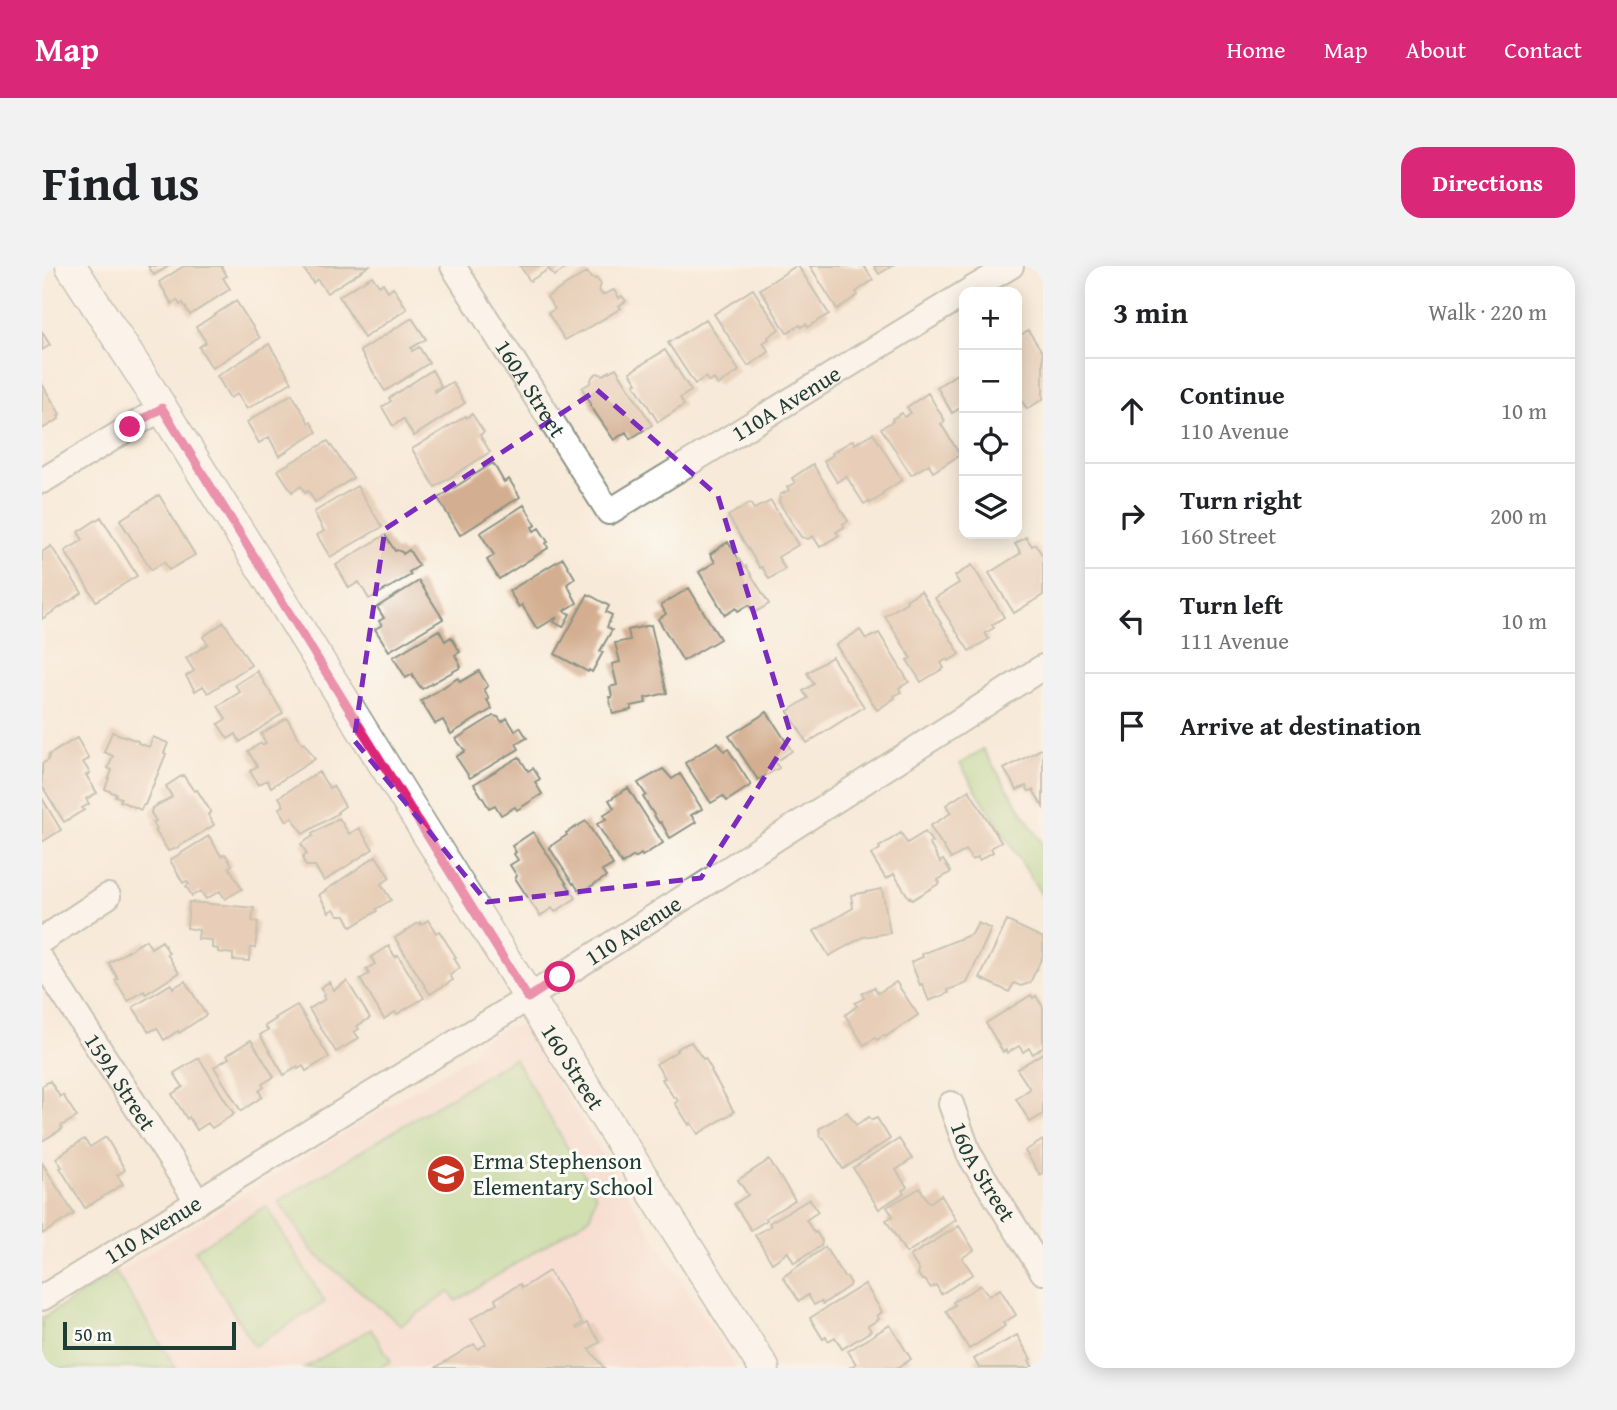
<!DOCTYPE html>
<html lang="en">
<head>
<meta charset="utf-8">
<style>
	body { margin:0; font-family:"Gentium Book Plus",serif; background:#f2f2f2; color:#202124 }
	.controls { position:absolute; right:21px; top:21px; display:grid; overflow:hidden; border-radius:14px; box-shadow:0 4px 18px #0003 }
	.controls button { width:63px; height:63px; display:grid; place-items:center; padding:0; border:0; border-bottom:2px solid #e0e0e0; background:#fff; color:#202124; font:35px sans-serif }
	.scale { position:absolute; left:21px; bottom:18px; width:173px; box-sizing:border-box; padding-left:7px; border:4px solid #1f3d34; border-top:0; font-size:19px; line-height:24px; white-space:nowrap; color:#1f3d34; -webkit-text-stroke:5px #fdfcf7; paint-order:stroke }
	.stop { position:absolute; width:21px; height:21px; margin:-16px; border:5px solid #db2777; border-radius:50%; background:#fff }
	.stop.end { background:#db2777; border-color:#fff; box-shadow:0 2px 7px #0008 }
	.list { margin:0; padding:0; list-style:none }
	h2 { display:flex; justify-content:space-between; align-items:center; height:91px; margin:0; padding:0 28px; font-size:30px }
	h2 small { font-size:23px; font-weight:400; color:#757577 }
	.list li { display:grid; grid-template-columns:46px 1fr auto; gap:21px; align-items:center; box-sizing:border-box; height:105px; padding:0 28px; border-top:2px solid #e0e0e0 }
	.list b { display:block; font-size:26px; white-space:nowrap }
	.list p { margin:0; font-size:23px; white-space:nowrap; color:#757577 }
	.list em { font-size:23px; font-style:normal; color:#757577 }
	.icon { flex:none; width:38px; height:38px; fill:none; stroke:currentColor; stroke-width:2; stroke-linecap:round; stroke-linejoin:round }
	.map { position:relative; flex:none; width:1001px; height:1102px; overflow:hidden; border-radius:21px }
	header { display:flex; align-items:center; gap:42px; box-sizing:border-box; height:98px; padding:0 35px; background:#db2777; color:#fff }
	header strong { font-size:33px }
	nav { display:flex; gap:38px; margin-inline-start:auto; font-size:24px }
	.intro { display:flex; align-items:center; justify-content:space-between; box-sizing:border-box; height:168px; padding:0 42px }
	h1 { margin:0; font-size:49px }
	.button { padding:18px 32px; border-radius:21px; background:#db2777; color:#fff; font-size:24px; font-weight:700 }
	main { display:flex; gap:42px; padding:0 42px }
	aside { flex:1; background:#fff; border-radius:21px; box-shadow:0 4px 18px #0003 }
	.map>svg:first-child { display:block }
	.built { fill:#f7d1c8 }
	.green { fill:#a3d382; stroke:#61885b; stroke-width:2 }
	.building { fill:#d4ae90 }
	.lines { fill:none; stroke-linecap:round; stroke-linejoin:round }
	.minor-casing { stroke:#8c9486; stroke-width:28 }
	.tertiary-casing { stroke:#8c9486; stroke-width:33 }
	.minor { stroke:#fff; stroke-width:24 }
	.tertiary { stroke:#fff; stroke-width:30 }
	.route { stroke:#db2777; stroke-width:9 }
	.marked { fill:none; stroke:#7b2cbf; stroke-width:5; stroke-dasharray:14 9; stroke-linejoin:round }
	.labels { text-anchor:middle; stroke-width:6; stroke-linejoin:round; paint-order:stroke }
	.street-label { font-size:23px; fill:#1f3d34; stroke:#fdfcf7 }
	.poi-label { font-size:23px; fill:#1f3d34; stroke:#fdfcf7; text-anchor:start }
</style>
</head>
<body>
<header>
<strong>Map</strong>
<nav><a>Home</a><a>Map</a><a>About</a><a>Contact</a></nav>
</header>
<div class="intro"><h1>Find us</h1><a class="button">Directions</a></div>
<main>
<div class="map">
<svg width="1001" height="1102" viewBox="0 0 1001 1102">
	<rect width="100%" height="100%" fill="#fdfcf7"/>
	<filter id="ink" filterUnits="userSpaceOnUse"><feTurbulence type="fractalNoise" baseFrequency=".0143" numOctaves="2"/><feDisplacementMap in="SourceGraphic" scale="14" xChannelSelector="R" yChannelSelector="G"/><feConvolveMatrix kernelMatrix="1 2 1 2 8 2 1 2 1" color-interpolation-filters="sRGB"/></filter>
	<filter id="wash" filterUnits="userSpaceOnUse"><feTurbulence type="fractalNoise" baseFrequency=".00686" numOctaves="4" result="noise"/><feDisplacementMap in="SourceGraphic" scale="28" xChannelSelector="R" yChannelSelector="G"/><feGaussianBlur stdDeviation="1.57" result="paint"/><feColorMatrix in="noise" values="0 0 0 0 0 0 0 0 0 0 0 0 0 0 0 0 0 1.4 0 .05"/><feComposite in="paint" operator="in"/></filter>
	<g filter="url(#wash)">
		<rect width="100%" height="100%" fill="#f8ead8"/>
		<!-- built -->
		<path class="built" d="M469 760H480L492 767 509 793 511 809 694 1102H134L74 1007 429 789 438 776 457 764Z"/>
		<!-- green -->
		<path class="green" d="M941 483 1001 579V631L918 498Z
			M472 792 554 929 548 951 414 1035 408 1026 359 1059 271 986 237 935Z
			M224 940 283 1036 212 1080 153 984Z
			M74 1007 134 1102H0V1052Z
			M329 1063 349 1095 337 1102H262Z"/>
		<g id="blocks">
			<!-- building -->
			<path class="building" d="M106 0H127L112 9Z
				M142 0H179L185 10 181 12 188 23 148 49 141 37 138 39 135 34 130 38 117 16Z
				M267 0H327L285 27 275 13 271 17 262 3Z
				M478 0H528L512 10 507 3 488 15Z
				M754 0H756L787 48 766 61 764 58 759 61 758 59 745 67 718 23Z
				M768 0H822L831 14 814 26 816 29 795 43Z
				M832 0H850L837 8Z
				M545 6 549 12 555 13 559 18 557 24 560 29 572 24 577 32 580 30 584 35 577 40 579 42 540 66 539 65 523 74 506 47 513 43 505 31Z
				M330 10 337 20 341 17 346 25 351 21 365 43 322 72 297 30Z
				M711 23 737 63 726 71 727 73 721 77 727 86 706 100 672 48Z
				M194 35 218 72 170 102 157 81 164 76 154 61Z
				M370 52 384 73 369 82 370 85 377 81 387 97 343 125 318 85Z
				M664 53 697 105 676 119 672 113 667 116 663 111 653 118 626 77Z
				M986 64 1001 87V133L985 143 975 127V72Z
				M0 66 8 79 0 84Z
				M227 78 250 116 205 143 195 128 188 132 175 110Z
				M623 84 649 125 638 132 642 139 616 156 592 118 595 117 588 106Z
				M574 102 610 159 588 173 584 166 572 174 548 139 549 138 540 122 548 117 550 111 555 107 561 109Z
				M390 104 399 120 392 124 393 126 410 116 423 137 372 170 361 153 351 160 340 141 349 135 347 132Z
				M915 108 919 114 922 112V144L920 141 910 147 895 121Z
				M0 118 18 148 16 150 17 153 0 163Z
				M886 127 903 155 899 158 918 189 891 206 887 198 869 209 839 162 851 155 850 153 860 147 862 151 869 147 865 141Z
				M250 128 267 157 269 156 275 166 237 190 227 171 217 177 205 156Z
				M430 148 442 166 438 169 448 186 393 221 370 183 424 150 425 152Z
				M831 167 860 214 840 227 841 229 828 237 827 235 822 238 804 210 795 216 782 195 791 189 790 187 811 174 813 178Z
				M286 175 311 212 273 236 266 225 263 227 259 220 250 226 236 204Z
				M451 197 462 216 467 213 478 231 418 269 396 232Z
				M771 198 806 255 801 258 802 261 794 266 797 269 778 281 771 270 766 273 759 271 737 236 738 229 747 224 745 221 753 217 750 212Z
				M315 220 340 261 288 291 275 269 282 265 272 246Z
				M117 229 153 289 127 304 122 296 109 304 78 254Z
				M729 235 756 279 736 291 743 303 727 313 720 301 718 302 686 250 708 237 712 243Z
				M482 239 494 259 490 261 492 265 497 262 506 276 504 277 506 282 457 313 445 294 452 289 438 267Z
				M59 251 95 310 54 335 23 285 41 274 36 266Z
				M343 269 353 285 355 284 360 286 361 288 367 284 377 300 367 306 369 309 327 333 317 316 307 322 294 299Z
				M984 271 990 280 993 278 1001 290V329L972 347 947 307 979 287 973 278Z
				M686 276 702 301 704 300 727 338 712 347 707 339 696 345 694 342 683 349 657 306 673 296 668 288Z
				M9 280 40 327 0 353V286Z
				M521 292 533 312 525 318 535 337 522 345 528 348 521 361 512 356 515 351 495 363 480 339 477 341 467 325Z
				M930 299 962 351 950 359 952 362 943 367 947 373 927 385 893 332 917 317 913 310Z
				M377 315 401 353 347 385 333 363 340 359 337 355 342 352 335 341Z
				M647 322 678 373 641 395 616 353 624 348 619 339Z
				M879 325 918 388 906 395 905 393 899 397 902 402 879 416 865 394 869 392 843 350 865 336 864 334Z
				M546 328 567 340 564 346 570 349 565 361 570 364 558 385 561 386 550 406 547 404 546 406 513 388Z
				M182 356 209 399 166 427 161 420 153 425 144 410 152 405 144 392 166 378 161 371Z
				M609 359 625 427 603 432 604 437 589 440V444L571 448 567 431H570L568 421 575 419 570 398 578 396 573 377 588 374 586 364Z
				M397 364 403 375 409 371 418 386 413 389 419 401 380 423 371 411V408L364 412 351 391Z
				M818 364 824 373 837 367 867 416 857 422 859 426 852 430 853 432 835 444 794 379Z
				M790 391 822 441 765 477 746 445 766 432 761 425 772 418 765 407Z
				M215 405 241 447 198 476 194 468 186 473 176 458 184 453 176 440 198 426 193 419Z
				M437 405 446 420 442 423 447 433 445 434 450 443 409 468 401 454 393 458 379 435 416 412 418 416Z
				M725 446 750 485 733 496 737 502 716 514 687 470Z
				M451 450 456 451 460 456 465 452 473 465 478 461 485 472 474 478 477 483 428 512 414 491 423 485 414 473Z
				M245 452 260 478 262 477 273 493 229 521 225 514 216 519 208 505 215 500 206 485 219 477 220 479 224 477 219 468Z
				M70 466 96 475V477L107 481 111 471 126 477 122 487 124 488 103 539H101L99 544 78 535 79 532 73 530 74 528 63 523 70 504 66 502 71 490 62 486Z
				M35 472 47 493 41 496 48 507 44 509 55 527 44 533 47 538 40 542 42 544 22 556 0 520V498L6 494 7 489Z
				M676 476 682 485 686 483 709 519 685 535 681 530 669 537 643 497Z
				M1001 482V541L991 524 987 525 984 520 975 524 962 503Z
				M477 491 486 505 491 502 498 513 493 516 500 528 475 544 473 541 459 549 453 539 447 542 432 518Z
				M621 503 630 513 638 508 660 543 649 549 654 556 628 572 619 556 617 557 601 531 604 529 596 517Z
				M277 506 287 522 291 520 303 540 295 546 296 547 261 568 250 551 245 555 237 542 242 540 237 531Z
				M141 509 152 525 155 524 169 546 166 548 172 559 133 583 126 585 113 564 115 563 111 556 114 555 109 547 110 542 130 531 124 520Z
				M586 522 621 577 600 590 599 588 593 592 592 590 580 598 555 558 564 553 561 549 572 542 567 534Z
				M927 524 959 576 949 582 951 586 937 594 936 591 930 594 924 584 909 593 888 560 909 547 904 539Z
				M0 532 19 564 0 576Z
				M297 552 307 568 317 562 331 583 282 615 273 600H264L261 594V590L265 588 259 578 271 570 270 568Z
				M544 555 571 599 560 605 564 611 538 627 532 617 531 618 507 581 525 569 524 567Z
				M491 566 534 632 513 646 510 642 498 650 473 612 475 610 468 599 476 594 472 588 474 586 470 580Z
				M883 566 890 576 887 577 898 596 901 594 909 606 896 614 898 617 870 634 868 631 867 632 852 608 844 613 829 589 838 583 837 581 859 567 865 577Z
				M167 570 179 590 183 588 190 599 187 601 200 623 183 633 178 625 164 633 159 625 150 630 144 620 147 618 145 615 141 617 128 594Z
				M334 590 348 612 339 618 349 634 334 643 335 645 309 661 303 649H296L292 643 287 646 277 629Z
				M840 623 848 667 821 671 787 690 772 665 811 642 809 629Z
				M147 636 212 642 210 655 216 656 213 682H208L207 695 191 694V688L176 686V683L170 682V674L156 673 157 664 145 662Z
				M386 654 394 667 397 665 414 691 412 692 418 702 408 709 411 714 388 728 353 672 378 656 379 659Z
				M965 655 1001 672V689L988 717 979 720 972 717 967 726 938 712Z
				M936 657 949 663 925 717 906 724 907 727 887 735 880 718 878 719 869 696 881 691 880 688 930 668Z
				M104 674 109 682 120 675 127 687 125 688 137 707 104 728 102 725 86 735 73 714 76 713 67 697Z
				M347 680 353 691 356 689 382 732 355 748 353 746 342 753 318 713 327 708 324 703 333 698 329 691Z
				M143 715 164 749 137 767 136 765 122 774 115 762 107 766 91 741 129 718 131 722Z
				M305 715 328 752 315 760 317 763 312 766 317 772 294 786 267 743 283 733 281 730 283 729 278 722 287 716 292 724Z
				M854 716 876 749 843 771 842 769 835 774 833 772 822 779 803 749 815 740 813 737 822 732 820 728 832 721 836 727Z
				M989 729 991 732 994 730 1001 741V781L991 788 987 782 981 786 977 780 965 787 964 784 961 786 944 757Z
				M255 739 287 791 264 805 261 800 256 803 255 801 242 809 218 769 226 764 223 760 234 753 233 752Z
				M209 774 232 811 220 818 222 821 217 825 220 831 199 845 172 801 187 792 185 789Z
				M649 776 661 793 663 792 670 804 669 805 692 846 656 868 649 857 647 859 633 837 636 835 634 831 632 832 620 813 623 812 614 798 635 785 634 784 640 780Z
				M1001 787V848L988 856 974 833 988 823 975 803Z
				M157 792 192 848 170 862 166 857 155 864 147 851 145 853 130 828 141 821 132 807Z
				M8 815 18 831 21 829 35 851 19 860 20 863 0 875V820Z
				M805 846 814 859 827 851 830 854 835 852 848 873 801 903 782 872 781 873 778 869 777 863Z
				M64 871 83 904 75 909 81 918 43 942 18 902 20 901 14 892 42 873 48 881Z
				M857 873 870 893 854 904 865 921 860 924 862 927 837 943 811 902Z
				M1001 874V907L998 909 983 885Z
				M727 894 753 934 724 952 725 954 709 964 692 938 706 929 696 914Z
				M0 897 32 948 0 968Z
				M878 922 887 937 899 929 914 954 898 964 899 965 864 987 844 954 851 950 845 941Z
				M768 933 776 946 764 954 772 967 774 966 780 975 779 980 752 997 746 986 730 997 713 969 729 960 727 957Z
				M917 960 932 984 920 992 931 1008 899 1028 894 1019 889 1022 883 1014H880L876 1008 877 1004 868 990Z
				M783 981 802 1011H805L808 1016 807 1020 781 1038 779 1035 772 1039 766 1029 757 1035 741 1011Z
				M507 1005 540 1057 534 1061 535 1063 545 1057 558 1076 547 1083 562 1102H393L432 1078 436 1083 444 1078 429 1053 455 1037 453 1033 478 1018 480 1022Z
				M823 1018 840 1046 835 1050 837 1053 826 1060 829 1065 800 1083 793 1071 786 1075 784 1071 781 1073 768 1052Z
				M939 1019 947 1030 958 1023 974 1049 961 1057 963 1060 927 1083 904 1045 913 1039 911 1036Z
				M848 1059 869 1093 856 1102H807L814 1098 806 1085Z
				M975 1069 989 1093 987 1094 991 1102H937L932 1093Z"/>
		</g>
	</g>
	<g filter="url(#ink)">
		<use href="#blocks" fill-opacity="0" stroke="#8c9486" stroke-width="2"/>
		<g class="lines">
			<!-- minor casing -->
			<g class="minor-casing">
				<g id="minor">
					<path id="s1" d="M411 0 567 246 922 28"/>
					<path d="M925 26 969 0"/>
					<path d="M0 215 120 142"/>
					<path d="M0 674 66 630"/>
					<path id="s2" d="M0 695 156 936"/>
					<path id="s3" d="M909 838 927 888 1001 1006"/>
					<path id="s4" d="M0 1032 268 866 470 742 1001 401"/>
				</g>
			</g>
			<!-- tertiary casing -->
			<g class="tertiary-casing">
				<g id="tertiary">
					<path id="s5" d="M29 0 100 110 498 749 722 1102"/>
				</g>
			</g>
			<!-- minor -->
			<use href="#minor" class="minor"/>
			<!-- tertiary -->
			<use href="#tertiary" class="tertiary"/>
		</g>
	</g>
	<g class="lines" filter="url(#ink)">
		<!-- route -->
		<path class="route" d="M88 161 120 142 486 732 518 711"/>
	</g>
	<!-- marked area -->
	<path d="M0 0H1001V1102H0ZM555 124 676 230 749 469 659 612 445 636 312 474 343 263Z" fill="#f8ead8" fill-opacity=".55" fill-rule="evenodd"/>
	<path class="marked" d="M555 124 676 230 749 469 659 612 445 636 312 474 343 263Z"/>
	<!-- icons -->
	<defs>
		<g id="school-disc" transform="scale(2.0125)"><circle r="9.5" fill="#c8321e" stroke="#fdfcf7"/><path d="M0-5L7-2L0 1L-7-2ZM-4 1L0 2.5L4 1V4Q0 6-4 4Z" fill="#fff"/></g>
	</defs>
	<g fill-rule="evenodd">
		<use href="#school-disc" x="404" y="908"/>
	</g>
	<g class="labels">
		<!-- street labels -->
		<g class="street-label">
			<text dy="8" stroke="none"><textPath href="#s1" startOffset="145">160A Street</textPath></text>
			<text dy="8" stroke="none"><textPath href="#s1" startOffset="499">110A Avenue</textPath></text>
			<text dy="8" stroke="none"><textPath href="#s4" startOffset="696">110 Avenue</textPath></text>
			<text dy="8" stroke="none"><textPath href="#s5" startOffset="945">160 Street</textPath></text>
			<text dy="8" stroke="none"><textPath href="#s2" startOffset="144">159A Street</textPath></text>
			<text dy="8" stroke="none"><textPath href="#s3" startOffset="75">160A Street</textPath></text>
			<text dy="8" stroke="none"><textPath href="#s4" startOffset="130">110 Avenue</textPath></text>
		</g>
		<!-- poi labels -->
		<g class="poi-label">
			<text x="431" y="903">Erma Stephenson<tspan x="431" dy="26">Elementary School</tspan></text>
		</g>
	</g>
</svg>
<div class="controls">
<button>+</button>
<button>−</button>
<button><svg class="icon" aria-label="locate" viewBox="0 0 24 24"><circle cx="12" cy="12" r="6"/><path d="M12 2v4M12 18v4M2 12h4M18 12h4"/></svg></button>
<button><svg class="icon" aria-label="layers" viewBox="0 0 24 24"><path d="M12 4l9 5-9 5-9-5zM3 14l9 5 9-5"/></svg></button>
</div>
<div class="scale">50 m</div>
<div class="stop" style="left:518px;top:711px"></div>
<div class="stop end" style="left:88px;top:161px"></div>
</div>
<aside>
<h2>3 min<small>Walk · 220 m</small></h2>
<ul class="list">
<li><svg class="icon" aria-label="ahead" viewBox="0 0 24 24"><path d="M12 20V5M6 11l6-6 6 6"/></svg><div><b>Continue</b><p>110 Avenue</p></div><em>10 m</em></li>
<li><svg class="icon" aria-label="right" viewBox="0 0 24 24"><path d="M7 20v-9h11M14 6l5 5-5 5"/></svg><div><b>Turn right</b><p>160 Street</p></div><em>200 m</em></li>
<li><svg class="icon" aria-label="left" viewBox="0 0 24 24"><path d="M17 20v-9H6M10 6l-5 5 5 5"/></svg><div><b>Turn left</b><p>111 Avenue</p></div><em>10 m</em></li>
<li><svg class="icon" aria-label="arrive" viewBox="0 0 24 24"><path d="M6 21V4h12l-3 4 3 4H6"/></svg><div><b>Arrive at destination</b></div></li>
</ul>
</aside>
</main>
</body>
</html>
